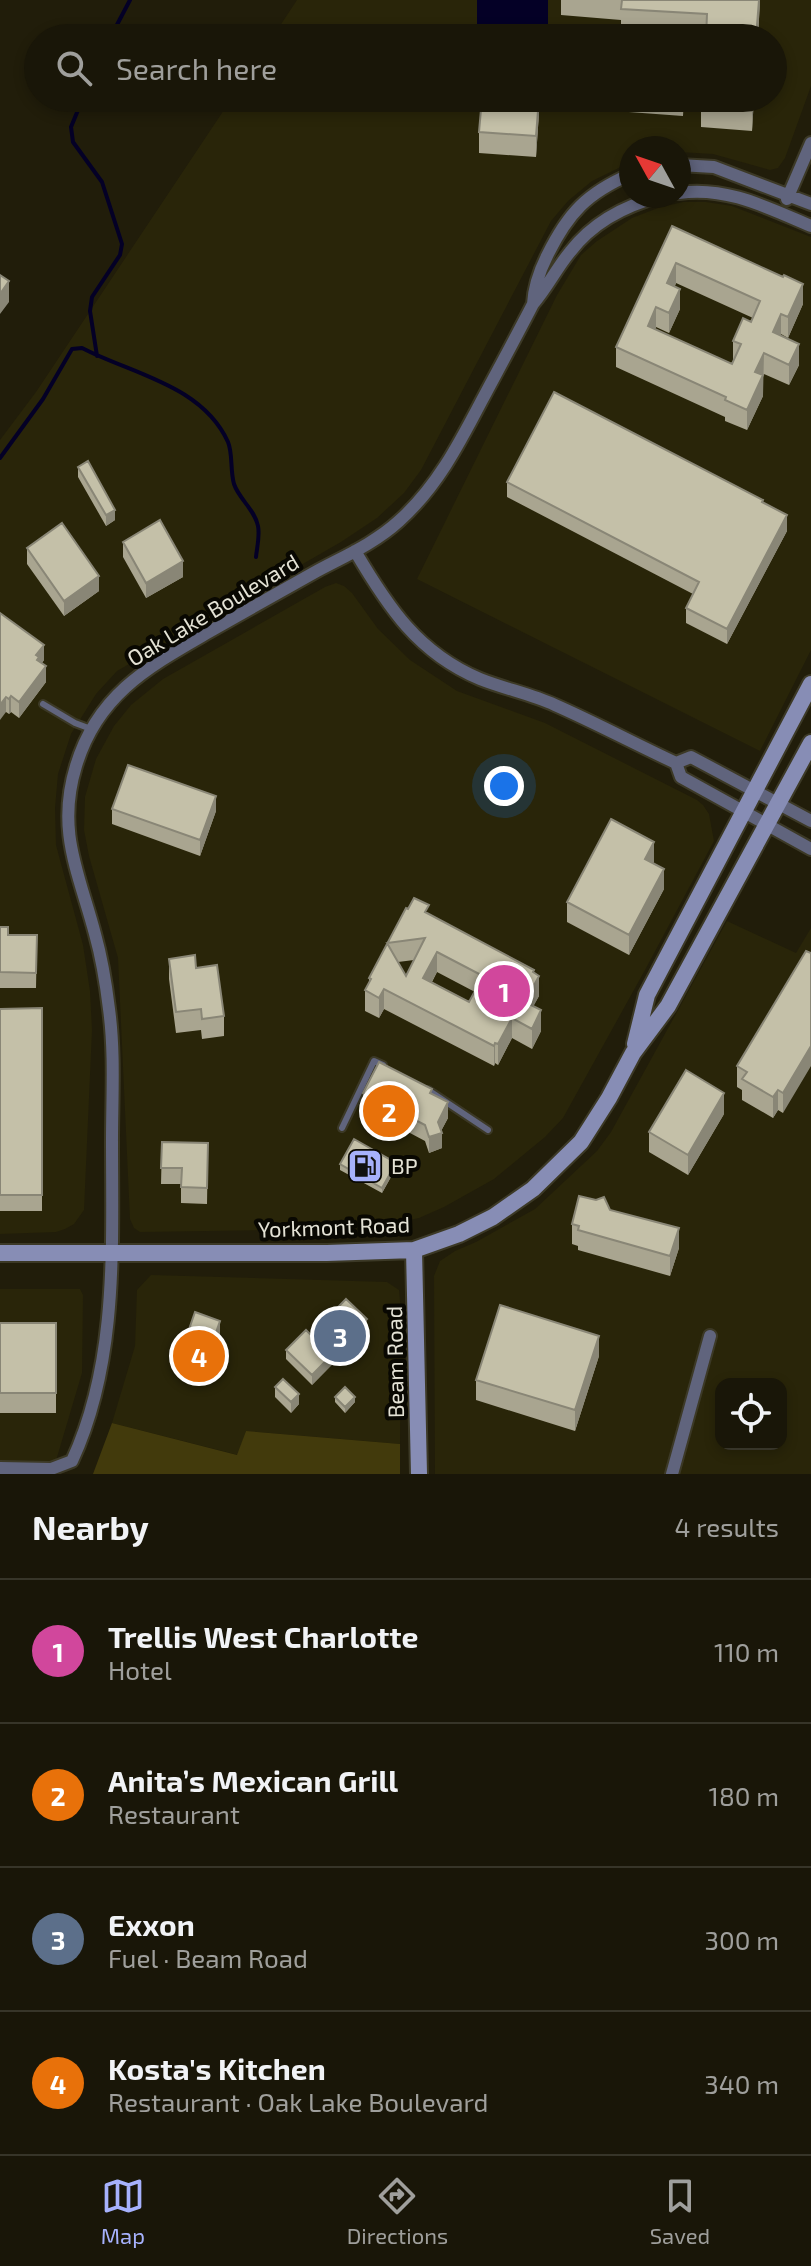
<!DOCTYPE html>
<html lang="en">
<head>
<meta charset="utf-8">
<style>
	body { margin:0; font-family:"Exo 2",sans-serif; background:#262316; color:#f1f3f6 }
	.controls { position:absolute; right:24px; bottom:24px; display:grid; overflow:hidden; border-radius:16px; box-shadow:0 4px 12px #0003 }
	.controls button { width:72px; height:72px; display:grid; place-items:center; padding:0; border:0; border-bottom:2px solid #373529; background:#191608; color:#f1f3f6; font:40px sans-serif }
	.compass { position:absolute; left:619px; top:136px; width:72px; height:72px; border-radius:50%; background:#191608; box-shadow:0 4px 12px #0003; rotate:310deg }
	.you { position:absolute; left:504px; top:786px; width:28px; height:28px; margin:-20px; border:6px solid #fff; border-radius:50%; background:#1a73e8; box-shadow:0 0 0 12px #1a73e833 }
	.badge { display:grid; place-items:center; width:52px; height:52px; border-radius:50%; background:#a6b1fc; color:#fff; font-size:26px; font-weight:700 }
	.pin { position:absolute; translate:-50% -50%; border:4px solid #fff; box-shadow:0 2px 8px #0006 }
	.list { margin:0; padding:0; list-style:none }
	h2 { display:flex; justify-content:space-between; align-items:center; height:104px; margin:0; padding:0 32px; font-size:34px }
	h2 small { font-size:26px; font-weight:400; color:#9f9f9c }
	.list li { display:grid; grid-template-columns:52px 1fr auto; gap:24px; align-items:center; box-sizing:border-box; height:144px; padding:0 32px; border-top:2px solid #373529 }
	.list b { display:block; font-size:30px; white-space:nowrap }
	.list p { margin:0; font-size:26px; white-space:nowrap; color:#9f9f9c }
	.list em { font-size:26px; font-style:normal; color:#9f9f9c }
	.icon { flex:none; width:44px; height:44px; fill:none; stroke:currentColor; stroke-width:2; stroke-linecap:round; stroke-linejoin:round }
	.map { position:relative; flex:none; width:811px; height:1474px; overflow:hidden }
	.search { position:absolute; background:#191608; box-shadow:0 4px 12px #0003; left:24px; right:24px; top:24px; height:88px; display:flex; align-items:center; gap:20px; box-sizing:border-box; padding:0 28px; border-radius:44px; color:#9f9f9c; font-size:30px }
	.sheet { height:680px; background:#191608 }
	nav { display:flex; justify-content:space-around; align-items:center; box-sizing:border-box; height:112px; border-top:2px solid #373529; background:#191608; font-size:22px; color:#9f9f9c }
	nav a { display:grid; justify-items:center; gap:4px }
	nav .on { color:#a6b1fc }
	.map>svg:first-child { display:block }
	.built { fill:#292509; fill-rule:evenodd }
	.green { fill:#423a0c }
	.water { fill:#040026 }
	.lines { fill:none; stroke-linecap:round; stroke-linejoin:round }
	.stream { stroke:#040026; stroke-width:4 }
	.lane-casing { stroke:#3c3926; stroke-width:10 }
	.street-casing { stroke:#3c3926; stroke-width:16 }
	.secondary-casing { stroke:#3c3926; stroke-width:20 }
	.lane { stroke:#60647d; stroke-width:6 }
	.street { stroke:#60647d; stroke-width:12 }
	.secondary { stroke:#878db5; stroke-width:16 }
	.wall { fill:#a9a590; fill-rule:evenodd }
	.shaded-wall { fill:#898676 }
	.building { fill:#c4c0a8; stroke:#898676; stroke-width:2; fill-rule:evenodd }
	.labels { text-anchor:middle; stroke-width:8; stroke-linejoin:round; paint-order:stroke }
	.street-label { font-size:22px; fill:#e4e2d5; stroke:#090802 }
	.poi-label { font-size:22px; fill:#e4e2d5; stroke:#090802; text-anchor:start }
</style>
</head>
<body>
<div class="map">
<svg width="811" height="1474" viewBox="0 0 811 1474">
	<rect width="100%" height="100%" fill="#211d0a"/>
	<!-- built -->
	<path class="built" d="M297 0H811V86L785 158 778 168 770 170 713 154 679 152V148H631V162L592 181 568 201 551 221 421 470 404 493 377 518 341 542 117 671 96 694 71 734 58 774 55 808 56 845 83 945 90 991 92 1030 84 1210 74 1224 65 1229 56 1232 0 1234V440L36 392 232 98H773V38H272Z
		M683 202H706L732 206 811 237V650L760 751 417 579 557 295 581 255 597 241 632 218 658 208Z
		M336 583 344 586 352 593 378 629 410 660 457 691 545 723 697 800 703 805 709 814 714 841 645 970 563 1118 545 1137 494 1179 444 1207 419 1218 390 1224 279 1230 140 1232 134 1228 130 1219 118 958 89 856 84 830 85 797 96 759 114 726 131 705 163 679 325 587Z
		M727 921 796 953 811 928V1474H435L434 1276 440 1261 455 1251 476 1242 535 1209 597 1151 611 1132ZM721 1384H781V1444H721Z
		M151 1275 387 1282 399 1290 401 1312 400 1444 246 1431 238 1455 112 1423 135 1346 137 1290Z
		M0 1289H80L83 1295 82 1373 52 1474H0Z"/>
	<!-- green -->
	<path class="green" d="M112 1423 237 1455 246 1431 400 1444V1474H93Z"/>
	<!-- water -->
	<path class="water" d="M477 0H548V38H477Z"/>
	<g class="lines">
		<!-- stream -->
		<path class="stream" d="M110 38 130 0
			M83 98 71 127 73 142 102 182 122 244 120 255 92 297 90 311 97 356
			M0 458 43 399 72 349 82 348C132 374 202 385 228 442 233 454 230 470 234 484 239 499 255 510 258 526 260 536 257 547 256 557"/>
		<!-- lane casing -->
		<g class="lane-casing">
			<path id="lane" d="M43 704 75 723 91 729
				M428 1090 488 1130
				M342 1128 374 1061 383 1065"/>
		</g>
		<!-- street casing -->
		<g class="street-casing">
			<path id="street" d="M679 165 714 167 811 204
				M679 193C727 186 768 208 811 226
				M787 199 811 143
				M533 304C534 286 539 272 547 256 568 213 587 193 631 174
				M355 551C388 607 418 653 480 679 505 689 531 694 555 705 596 723 635 744 676 763
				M811 821 691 757 676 763 681 777 811 849
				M0 1468 51 1469 72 1461C118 1362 112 1247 112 1141 112 1097 115 1053 109 1009 106 984 102 959 95 934 79 873 56 831 76 766 98 692 152 665 214 629 248 610 282 591 317 571 345 556 375 543 399 521 436 488 458 446 481 402 498 370 516 337 533 304 547 288 556 269 570 252 593 222 626 205 662 196
				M672 1474 710 1336"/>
		</g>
		<!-- secondary casing -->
		<g class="secondary-casing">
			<path id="secondary" d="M635 1044 647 995 811 684
				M414 1250 419 1474
				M0 1253H327L414 1250 459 1234 493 1217 533 1189 581 1142 609 1098 633 1053 668 1006 811 743"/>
		</g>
		<!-- lane -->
		<use href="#lane" class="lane"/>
		<!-- street -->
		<use href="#street" class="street"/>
		<!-- secondary -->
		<use href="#secondary" class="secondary"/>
	</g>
	<!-- wall -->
	<path class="wall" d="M561 0H760L758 38 621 29V20L561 15Z
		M540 98 536 157 479 153V132Z
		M561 98H684L683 116 561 107Z
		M754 98 752 131 701 127V108Z
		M672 226 803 304 788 338 781 334 780 336 799 365 789 385 764 374 763 376V396L747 430 725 421V417L616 367V347ZM676 283 753 318 751 322 733 341V361L732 364 655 329 656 327 669 333 680 309 675 286Z
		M78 467 115 520 106 526 78 477Z
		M507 482 763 503 787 531 727 644 686 623V608L693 594 507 497Z
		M123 542 183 577 146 598 123 557Z
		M27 548 99 591 64 616 27 564Z
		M0 613 44 660 42 663 46 682 19 718 11 712 9 714 6 712Z
		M112 809 216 811 200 856 112 824Z
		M654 863 664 889 629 955 567 922V902Z
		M406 908 429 915 534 973 539 996 533 1006 541 1031 532 1049 512 1038 498 1065 495 1063 494 1066 384 1009 379 1018 365 1011V990L369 983V978ZM414 960 406 976 398 962ZM437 972 475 992 469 1002 432 982Z
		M0 927 8 935H37L36 988H0Z
		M806 951 783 1113 778 1110 773 1118 742 1100V1090L737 1087V1066Z
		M169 959 196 968 224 1016V1036L202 1039 201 1030 176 1033 169 979Z
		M42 1008V1211H0V1009Z
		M363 1093 432 1094 448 1118 441 1131 442 1148 429 1153 425 1141 363 1108Z
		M724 1114 688 1175 649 1152V1132Z
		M162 1142 208 1143 207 1204 181 1203V1184H161Z
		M340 1164 396 1168 382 1193 340 1170Z
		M610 1210 679 1248 670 1276 578 1250V1246L572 1244V1224Z
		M0 1323H56V1413H0Z
		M367 1329 312 1385 286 1359V1350L311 1335Z
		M220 1336 203 1385 178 1376V1361Z
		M599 1356 575 1431 476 1400V1380Z
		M275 1387 299 1404 291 1413 275 1397Z
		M335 1397 355 1402 345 1413 335 1402Z"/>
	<!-- shaded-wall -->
	<path class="shaded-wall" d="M759 0H760L758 38H756Z
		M539 98H540L536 157V136Z
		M752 98H754L752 131Z
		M676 263V283L667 303V283Z
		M9 281V302L0 314V294Z
		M803 284V304L788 338V317Z
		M680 289V309L669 333V313Z
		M656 307V327L648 346V326Z
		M781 314V334L773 353V332Z
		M799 344V365L789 385V365Z
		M764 353 763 396 747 430V410L755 372Z
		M115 510V520L106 526V515Z
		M787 515V531L727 644V629Z
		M183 561V577L146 598V583Z
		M99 576V591L64 616V601Z
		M44 645V660L39 667 36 655Z
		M46 666V682L19 718V702Z
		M11 696V712L9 714V699Z
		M6 697V712L0 720V705Z
		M216 796V811L200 856V840Z
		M654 842V862L645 879V859Z
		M664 869V889L629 955V935Z
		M437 952V972L423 998V978Z
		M534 970V984L539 976V996L525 1022V1002Z
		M384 989V1009L379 1018V998Z
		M541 1010V1031L532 1049V1029Z
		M512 1018V1038L498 1065V1044Z
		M495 1043V1063L494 1066V1046Z
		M811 1046V1066L783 1113V1093Z
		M778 1090V1110L773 1118V1097Z
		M724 1093V1114L688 1175V1155Z
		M448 1102V1118L440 1133H442V1148L429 1153V1137Z
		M396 1163V1168L382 1193V1188Z
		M679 1228V1248L670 1276V1256Z
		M367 1319V1329L312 1385V1375Z
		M220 1321V1336L203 1385V1369Z
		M599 1336V1356L575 1431V1410Z
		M299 1394V1404L291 1413V1402Z
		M355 1397V1402L345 1413V1407Z"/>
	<!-- building -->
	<path class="building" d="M622 0H759L756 38H706L707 14 621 9Z
		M565 27 687 34V38H564Z
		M482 98H539L536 136 479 132Z
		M702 98H752V111L701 108Z
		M672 226 783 277 784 275 803 284 788 317 781 314 773 332 799 344 789 365 764 353 755 372 763 375 747 410 725 400 726 397 616 347ZM676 263 760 301 751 322 743 318 733 341 741 344 732 364 648 326 656 307 669 313 680 289 667 283Z
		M0 275 9 281 0 294Z
		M554 392 763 500 762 502 787 515 727 629 686 608 699 582 507 482Z
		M88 461 115 510 106 515 78 467Z
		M160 520 183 561 146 583 123 542Z
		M62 523 99 576 64 601 27 548Z
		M0 613 44 645 36 655 39 657 37 660 46 666 19 702 11 696 9 699 6 697 0 705Z
		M128 765 216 796 200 840 112 809Z
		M611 819 654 842 645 859 664 869 629 935 567 902Z
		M414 898 429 905 425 912 534 970 533 972 539 976 525 1002 541 1010 532 1029 512 1018 498 1044 495 1043 494 1046 384 989 379 998 365 990 371 979 369 978 406 908 408 909ZM425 938 406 976 387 943ZM437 952 483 976 469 1002 423 978Z
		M0 927H8V935H37L36 973 0 972Z
		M806 951 811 953V1046L783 1093 778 1090 773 1097 742 1079 747 1072 737 1066Z
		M195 955 196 968 217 965 224 1016 202 1019 201 1009 176 1012 169 959Z
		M42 1008V1195H0V1009Z
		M379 1062 432 1089 430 1093 448 1102 438 1122 442 1133 429 1137 425 1125 363 1093Z
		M686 1070 724 1093 688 1155 649 1132Z
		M354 1139 396 1163 382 1188 340 1164Z
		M162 1142 208 1143 207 1188 181 1187 182 1168H161Z
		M579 1196 596 1200 604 1197 610 1210 679 1228 670 1256 578 1230 579 1226 572 1224Z
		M346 1299 367 1319 312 1375 286 1350 306 1330 311 1335Z
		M500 1305 599 1336 575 1410 476 1380Z
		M195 1312 220 1321 203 1369 178 1361Z
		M0 1323H56V1393H0Z
		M283 1379 299 1394 291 1402 275 1387Z
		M345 1387 355 1397 345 1407 335 1397Z"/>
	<!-- icons -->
	<defs>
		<g id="fuel-square" transform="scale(1.8)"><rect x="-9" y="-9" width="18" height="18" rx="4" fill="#a6b1fc" stroke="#090802"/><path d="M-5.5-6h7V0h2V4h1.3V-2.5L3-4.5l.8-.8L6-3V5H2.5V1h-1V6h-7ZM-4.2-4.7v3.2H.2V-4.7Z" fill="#111"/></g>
	</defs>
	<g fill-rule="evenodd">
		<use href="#fuel-square" x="365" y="1166"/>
	</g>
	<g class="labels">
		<!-- street labels -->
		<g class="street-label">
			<text transform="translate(213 610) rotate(-31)" y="8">Oak Lake Boulevard</text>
			<text transform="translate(334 1227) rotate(-2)" y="8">Yorkmont Road</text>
			<text transform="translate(395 1362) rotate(-91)" y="8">Beam Road</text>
		</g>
		<!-- poi labels -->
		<g class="poi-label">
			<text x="391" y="1174">BP</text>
		</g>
	</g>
</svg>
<div class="controls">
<button><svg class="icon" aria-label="locate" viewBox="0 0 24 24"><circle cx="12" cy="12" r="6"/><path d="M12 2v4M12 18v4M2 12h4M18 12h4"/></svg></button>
</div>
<svg class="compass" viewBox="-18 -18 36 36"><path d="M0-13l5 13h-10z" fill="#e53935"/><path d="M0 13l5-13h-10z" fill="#9f9f9c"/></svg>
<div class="you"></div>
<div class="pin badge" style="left:504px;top:991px;background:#d1479c">1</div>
<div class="pin badge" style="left:389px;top:1111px;background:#e8710a">2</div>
<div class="pin badge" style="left:340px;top:1336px;background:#5c6f8a">3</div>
<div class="pin badge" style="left:199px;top:1356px;background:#e8710a">4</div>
<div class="search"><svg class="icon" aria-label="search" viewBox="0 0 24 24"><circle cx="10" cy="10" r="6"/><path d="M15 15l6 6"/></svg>Search here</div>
</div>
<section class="sheet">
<h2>Nearby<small>4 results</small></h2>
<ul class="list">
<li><span class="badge" style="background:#d1479c">1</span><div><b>Trellis West Charlotte</b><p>Hotel</p></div><em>110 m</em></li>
<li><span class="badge" style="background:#e8710a">2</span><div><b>Anita’s Mexican Grill</b><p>Restaurant</p></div><em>180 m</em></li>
<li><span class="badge" style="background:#5c6f8a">3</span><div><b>Exxon</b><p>Fuel · Beam Road</p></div><em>300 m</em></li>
<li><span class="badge" style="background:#e8710a">4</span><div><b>Kosta's Kitchen</b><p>Restaurant · Oak Lake Boulevard</p></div><em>340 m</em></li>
</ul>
</section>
<nav>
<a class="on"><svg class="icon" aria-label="map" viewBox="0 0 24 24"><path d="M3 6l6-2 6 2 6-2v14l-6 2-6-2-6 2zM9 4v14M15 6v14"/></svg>Map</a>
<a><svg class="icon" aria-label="directions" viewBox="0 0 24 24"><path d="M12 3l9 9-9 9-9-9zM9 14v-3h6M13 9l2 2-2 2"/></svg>Directions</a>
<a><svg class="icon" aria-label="saved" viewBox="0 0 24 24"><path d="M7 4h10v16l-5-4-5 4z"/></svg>Saved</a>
</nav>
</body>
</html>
